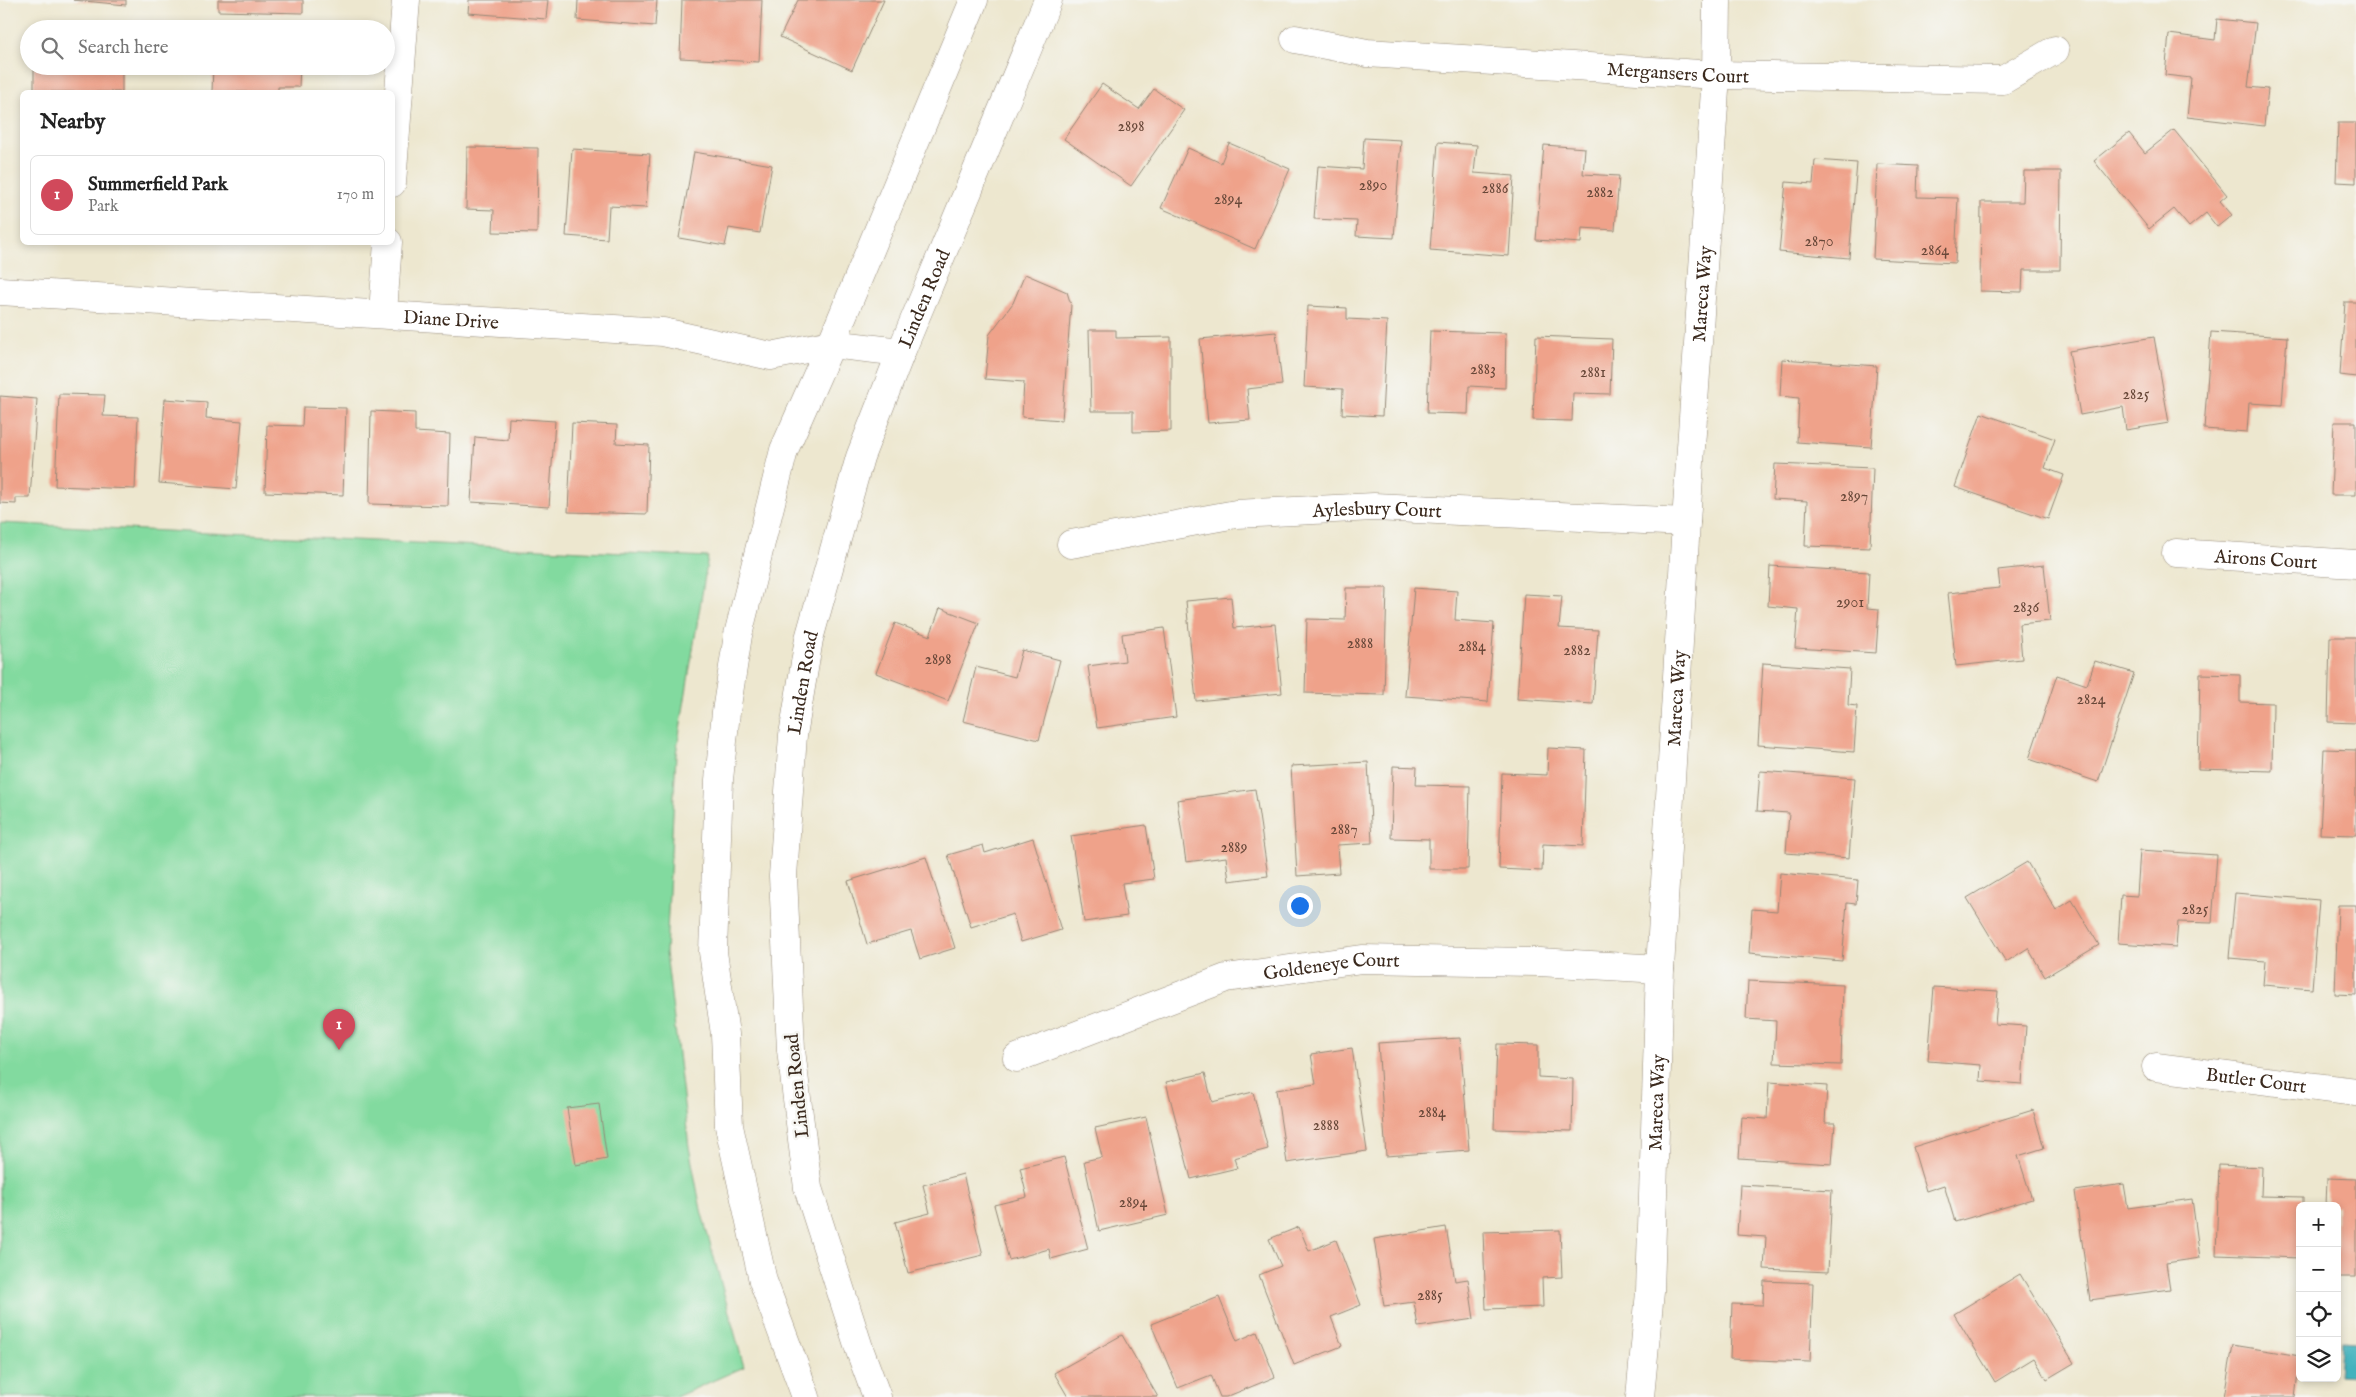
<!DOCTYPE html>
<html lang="en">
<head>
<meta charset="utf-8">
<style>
	body { margin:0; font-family:"IM FELL English",serif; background:#f6f6f6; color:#222 }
	.controls { position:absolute; right:15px; bottom:15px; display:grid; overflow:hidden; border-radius:8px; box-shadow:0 2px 8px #0003 }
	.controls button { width:45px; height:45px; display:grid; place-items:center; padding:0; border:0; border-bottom:1px solid #e0e0e0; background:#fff; color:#222; font:25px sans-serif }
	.you { position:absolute; left:1299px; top:905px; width:18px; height:18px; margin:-12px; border:4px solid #fff; border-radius:50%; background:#1a73e8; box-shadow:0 0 0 8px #1a73e833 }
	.badge { display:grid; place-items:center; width:32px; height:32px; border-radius:50%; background:#d1495b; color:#fff; font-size:16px; font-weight:700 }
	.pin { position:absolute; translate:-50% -41px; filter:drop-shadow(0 1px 2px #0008) }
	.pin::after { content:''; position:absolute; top:26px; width:18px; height:15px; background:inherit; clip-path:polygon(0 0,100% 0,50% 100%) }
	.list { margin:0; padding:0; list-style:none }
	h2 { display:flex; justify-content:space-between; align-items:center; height:65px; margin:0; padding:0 20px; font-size:21px }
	h2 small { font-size:16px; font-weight:400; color:#767676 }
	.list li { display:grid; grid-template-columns:32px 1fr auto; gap:15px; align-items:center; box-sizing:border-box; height:80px; margin:0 10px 10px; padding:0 10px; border:1px solid #e0e0e0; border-radius:8px }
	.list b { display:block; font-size:19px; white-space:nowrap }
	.list p { margin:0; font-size:16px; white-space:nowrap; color:#767676 }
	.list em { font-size:16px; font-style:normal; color:#767676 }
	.icon { flex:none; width:28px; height:28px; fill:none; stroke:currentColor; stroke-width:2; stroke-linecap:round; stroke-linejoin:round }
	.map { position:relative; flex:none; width:2356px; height:1397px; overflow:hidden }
	.search { position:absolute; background:#fff; box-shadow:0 2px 8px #0003; left:20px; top:20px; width:375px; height:55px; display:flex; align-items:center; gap:12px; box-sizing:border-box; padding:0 18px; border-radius:28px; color:#767676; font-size:19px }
	.panel { position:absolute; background:#fff; box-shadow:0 2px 8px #0003; left:20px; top:90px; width:375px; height:155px; border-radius:8px }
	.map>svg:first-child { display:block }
	.green { fill:#82da9f; stroke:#5e825e }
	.water { fill:#42b2bd; stroke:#3e6e6e }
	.building { fill:#efa28a }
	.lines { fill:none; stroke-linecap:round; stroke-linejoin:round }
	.minor-casing { stroke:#948876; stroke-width:29 }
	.minor { stroke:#fff; stroke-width:28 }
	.labels { text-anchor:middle; stroke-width:5; stroke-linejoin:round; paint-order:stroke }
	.number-label { font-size:16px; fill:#684839 }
	.street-label { font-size:19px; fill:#3b2a1e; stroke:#f6f6f2 }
</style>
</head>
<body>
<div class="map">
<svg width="2356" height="1397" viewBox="0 0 2356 1397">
	<rect width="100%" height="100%" fill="#f6f6f2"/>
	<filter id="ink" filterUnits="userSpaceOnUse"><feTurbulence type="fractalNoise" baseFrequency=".02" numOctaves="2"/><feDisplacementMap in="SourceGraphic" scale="10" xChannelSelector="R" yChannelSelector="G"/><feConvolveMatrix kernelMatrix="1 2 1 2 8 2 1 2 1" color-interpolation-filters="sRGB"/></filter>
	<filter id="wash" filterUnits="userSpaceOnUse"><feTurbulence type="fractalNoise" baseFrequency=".0096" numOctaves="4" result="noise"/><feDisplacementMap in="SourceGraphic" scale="20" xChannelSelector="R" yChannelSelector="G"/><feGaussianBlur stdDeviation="1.12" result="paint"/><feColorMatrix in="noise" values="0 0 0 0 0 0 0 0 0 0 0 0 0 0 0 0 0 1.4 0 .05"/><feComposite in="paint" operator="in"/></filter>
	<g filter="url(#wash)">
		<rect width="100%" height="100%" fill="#ede7cf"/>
		<!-- green -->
		<path class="green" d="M0 523 708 557 676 754 666 952 689 1147 701 1210 744 1367 676 1397H0Z"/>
		<!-- water -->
		<path class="water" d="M2341 1342 2356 1343V1377L2339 1376Z"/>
		<g id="blocks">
			<!-- building -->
			<path class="building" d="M73 0H126V5Z
				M218 0H303V13L218 11Z
				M469 0H548L546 19 468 13Z
				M578 0H657L655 26 577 20Z
				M682 0H762L759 62 680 58Z
				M798 0H884L852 70 780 37Z
				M2217 19 2256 23 2248 87 2268 89 2264 126 2187 117 2191 78 2165 75 2169 34 2215 40Z
				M53 66H122V92H34V68H53Z
				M213 66H300L299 87H278V92H212Z
				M1102 84 1139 109 1154 89 1184 110 1131 186 1064 139Z
				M2338 123H2356V183L2336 182Z
				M2174 130 2227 195 2220 201 2232 215 2217 227 2206 213 2189 227 2174 209 2149 229 2094 161 2129 133 2145 153Z
				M1364 138 1401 140 1394 238 1356 236 1357 221 1314 219 1318 166 1362 169Z
				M1438 142 1477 145 1474 173 1514 176 1509 256 1430 250Z
				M1229 143 1290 169 1255 249 1161 208 1188 148 1221 163Z
				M1544 145 1585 148 1583 174 1619 176 1615 230 1582 228 1581 243 1536 240Z
				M467 147 538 148 537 233 493 232 494 210 466 209Z
				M572 149 650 154 646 208 609 206 607 239 566 236Z
				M694 152 772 165 760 233 729 228 725 246 679 238Z
				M1815 160 1857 163 1849 258 1779 252 1786 182 1813 184Z
				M1877 164 1918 166 1917 197 1958 198 1955 263 1873 259Z
				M2024 171H2061L2060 270H2023L2022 292 1980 291 1981 202H2023Z
				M1025 274 1067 292 1071 305 1062 420 1022 417 1024 382 985 379 989 335 1013 303Z
				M2345 302H2356V377L2340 375Z
				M1308 306 1347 308V319L1387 321 1382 416 1342 414 1343 389 1304 387Z
				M1089 330H1116V338L1171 337V431L1133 432V411H1091Z
				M1430 331 1506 333 1505 388 1469 386 1468 414 1427 413Z
				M1276 332 1282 385 1247 389 1250 420 1208 423 1200 339Z
				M2211 332 2287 337 2282 405 2249 403 2247 432 2204 429Z
				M1536 336 1612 339 1610 394 1573 393 1572 421 1533 420Z
				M2154 337 2169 423 2126 430 2123 407 2080 415 2069 351Z
				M1782 359 1877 366 1871 447 1797 442 1799 398 1780 396Z
				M59 394 105 395 103 416 138 417 135 489 55 486Z
				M0 396 37 399 30 498H16V504L0 503Z
				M165 399 207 402 206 418 242 421 236 489 159 483Z
				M303 407 346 408 343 495 265 492 267 425 302 426Z
				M371 411 415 413V432L450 434 448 506 369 504Z
				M1981 413 2055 439 2045 468 2064 475 2048 519 1955 487Z
				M509 418 555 421 549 507 471 502 475 437 508 440Z
				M2334 422H2356V495H2331Z
				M572 423 617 425 616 443 649 445 647 514 568 512Z
				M1775 464 1873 468 1870 548 1805 546 1807 501 1773 499Z
				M2044 565 2050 621 2019 624 2022 659 1956 666 1948 593 2000 588 1998 570Z
				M1770 566 1869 572 1867 608 1879 609 1876 653 1795 648 1798 609 1768 606Z
				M1346 588H1387L1384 695 1305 693 1307 619 1345 620Z
				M1414 588 1457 591 1455 620 1494 623 1488 702 1405 696Z
				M1524 594 1562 596 1559 628 1598 630 1593 704 1517 699Z
				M1231 597 1234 628 1275 624 1282 693 1196 701 1186 601Z
				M940 608 979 623 948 701 876 673 895 623 930 636Z
				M1164 628 1176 717 1097 728 1088 666 1125 661 1122 634Z
				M2330 637H2356V723L2328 722Z
				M1022 650 1060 660 1039 740 963 721 976 667 1015 677Z
				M2095 661 2134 673 2098 782 2029 759 2057 675 2087 685Z
				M1763 663 1850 669 1848 705 1857 706 1854 752 1758 745Z
				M2200 674 2240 675V702L2273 703 2272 771 2198 769Z
				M1548 748 1586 750 1583 846 1543 844 1542 871 1499 869 1502 773 1547 775Z
				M2324 749 2356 750V835L2320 834Z
				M1368 762 1372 843 1337 845 1339 873 1297 876 1291 766Z
				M1393 766 1417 767 1416 785 1470 786 1468 869H1429V839L1391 838Z
				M1760 771 1855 778 1849 858 1786 853 1789 813 1757 811Z
				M1255 789 1268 876 1229 881 1226 857 1186 862 1177 800Z
				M1146 825 1154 879 1122 883 1127 916 1084 922 1071 836Z
				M1033 838 1061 930 1021 942 1013 914 971 927 948 855 983 845 985 853Z
				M2140 850 2217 855 2212 923 2178 922 2176 947 2118 943 2121 895 2137 896Z
				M926 857 955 948 920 959 911 931 867 944 848 881Z
				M2027 862 2056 910 2072 900 2099 945 2045 977 2028 948 2006 962 1967 898Z
				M1780 873 1858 880 1856 904 1847 903 1842 961 1749 953 1752 909 1777 911Z
				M2235 893 2319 900 2312 989 2263 985 2265 961 2229 958Z
				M2338 905H2356V995L2335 994Z
				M1748 981 1843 985 1841 1065 1774 1063 1776 1021 1746 1019Z
				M1934 987 1998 991 1995 1024 2026 1026 2022 1084 1980 1081 1981 1065 1928 1061Z
				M1460 1038 1469 1150 1386 1156 1378 1043Z
				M1497 1044 1538 1045V1077L1573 1079 1572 1131 1494 1129Z
				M1352 1048 1367 1151 1287 1163 1276 1090 1316 1084 1311 1054Z
				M1205 1073 1212 1102 1253 1092 1268 1149 1234 1158 1237 1168 1191 1179 1166 1082Z
				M1769 1082 1827 1086 1825 1123H1835L1832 1164 1739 1158 1742 1117 1767 1119Z
				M599 1104 607 1159 576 1165 567 1108Z
				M2033 1110 2044 1148 2018 1156 2032 1199 1955 1222 1944 1185 1926 1191 1913 1147Z
				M1146 1117 1168 1215 1099 1231 1084 1161 1102 1157 1095 1128Z
				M1064 1157 1088 1249 1051 1259 1049 1249 1009 1260 994 1205 1027 1197 1020 1168Z
				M2219 1165 2262 1167 2261 1196 2303 1197V1206H2300V1258L2216 1255Z
				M963 1174 983 1255 908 1273 895 1222 930 1213 923 1185Z
				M2327 1178 2356 1179V1277H2337V1206H2326Z
				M2124 1184 2128 1208 2192 1199 2200 1258 2166 1263 2170 1289 2090 1300 2075 1191Z
				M1740 1185 1832 1190 1828 1272 1764 1269 1766 1237 1737 1235Z
				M1299 1227 1309 1251 1336 1240 1361 1305 1331 1317 1342 1346 1294 1365 1259 1275 1281 1266 1269 1239Z
				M1446 1227 1455 1281 1468 1279 1474 1319 1418 1327 1414 1302 1384 1306 1374 1239Z
				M1560 1230 1562 1277 1542 1278 1543 1307 1486 1309 1483 1232Z
				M2020 1274 2074 1363 2047 1379 2034 1358 1995 1382 1954 1314Z
				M1764 1281 1813 1283 1810 1362 1730 1359 1732 1304 1763 1305Z
				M1219 1297 1237 1341 1257 1332 1275 1377 1226 1397H1220L1211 1375 1178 1388 1151 1324Z
				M1122 1335 1158 1397H1068L1054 1373Z
				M2233 1345 2300 1356 2295 1397H2224Z"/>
		</g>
	</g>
	<g filter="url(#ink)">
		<use href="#blocks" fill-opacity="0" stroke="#948876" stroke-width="1"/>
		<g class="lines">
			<!-- minor casing -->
			<g class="minor-casing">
				<g id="minor">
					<path id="s1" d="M1295 39 1367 53 1716 75 2003 80 2055 50"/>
					<path d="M392 183 406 0"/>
					<path id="s2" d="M0 291 663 332 771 356 831 344 901 352"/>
					<path d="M383 313 388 242"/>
					<path id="s3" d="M1071 544 1236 514 1374 507 1686 522"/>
					<path id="s4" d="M2176 553 2356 564"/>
					<path id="s5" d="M1017 1058 1226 978 1362 959 1539 962 1660 969"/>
					<path id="s6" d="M2156 1067 2356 1092"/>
					<path d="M806 1397 763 1281 729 1126 725 1034 713 952 719 780 726 712 738 635 784 450 831 344 974 0"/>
					<path id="s7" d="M877 1397 860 1351 808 1188 791 1050 783 876 793 735 809 639 860 457 901 352 1048 0"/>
					<path id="s8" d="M1640 1397 1650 1292 1660 969 1686 522 1716 75 1717 0"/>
				</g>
			</g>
			<!-- minor -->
			<use href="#minor" class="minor"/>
		</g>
	</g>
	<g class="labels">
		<!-- number labels -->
		<g class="number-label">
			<text x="1131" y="131">2898</text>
			<text x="1373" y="190">2890</text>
			<text x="1495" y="193">2886</text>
			<text x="1600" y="197">2882</text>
			<text x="1228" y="204">2894</text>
			<text x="1819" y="246">2870</text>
			<text x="1935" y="255">2864</text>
			<text x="1483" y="374">2883</text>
			<text x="1593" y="377">2881</text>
			<text x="2136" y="399">2825</text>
			<text x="1854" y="501">2897</text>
			<text x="1850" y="607">2901</text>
			<text x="2026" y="612">2836</text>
			<text x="1360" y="648">2888</text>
			<text x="1472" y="651">2884</text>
			<text x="1577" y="655">2882</text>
			<text x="938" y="664">2898</text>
			<text x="2091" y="704">2824</text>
			<text x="1344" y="834">2887</text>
			<text x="1234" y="852">2889</text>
			<text x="2195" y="914">2825</text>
			<text x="1432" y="1117">2884</text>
			<text x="1326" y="1130">2888</text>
			<text x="1133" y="1207">2894</text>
			<text x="1430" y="1300">2885</text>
		</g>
		<!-- street labels -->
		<g class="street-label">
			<text dy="7" stroke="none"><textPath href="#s1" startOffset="385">Mergansers Court</textPath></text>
			<text dy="7" stroke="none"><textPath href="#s8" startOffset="1105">Mareca Way</textPath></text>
			<text dy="7" stroke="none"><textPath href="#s7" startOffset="1132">Linden Road</textPath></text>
			<text dy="7" stroke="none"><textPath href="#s2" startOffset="452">Diane Drive</textPath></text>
			<text dy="7" stroke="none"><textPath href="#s3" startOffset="309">Aylesbury Court</textPath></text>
			<text dy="7" stroke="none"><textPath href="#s4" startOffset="90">Airons Court</textPath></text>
			<text dy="7" stroke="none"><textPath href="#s7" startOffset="728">Linden Road</textPath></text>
			<text dy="7" stroke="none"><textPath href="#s8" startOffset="700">Mareca Way</textPath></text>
			<text dy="7" stroke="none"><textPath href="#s5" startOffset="330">Goldeneye Court</textPath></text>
			<text dy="7" stroke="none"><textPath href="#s6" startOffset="101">Butler Court</textPath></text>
			<text transform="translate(796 1086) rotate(-96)" y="7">Linden Road</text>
			<text dy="7" stroke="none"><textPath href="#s8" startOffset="295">Mareca Way</textPath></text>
		</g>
	</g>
</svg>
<div class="controls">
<button>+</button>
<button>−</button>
<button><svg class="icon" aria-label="locate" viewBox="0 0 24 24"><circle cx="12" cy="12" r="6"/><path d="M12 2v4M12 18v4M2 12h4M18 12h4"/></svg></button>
<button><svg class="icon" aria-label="layers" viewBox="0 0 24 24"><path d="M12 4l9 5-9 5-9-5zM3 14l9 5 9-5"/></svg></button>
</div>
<div class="you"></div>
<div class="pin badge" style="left:339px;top:1050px">1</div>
<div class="search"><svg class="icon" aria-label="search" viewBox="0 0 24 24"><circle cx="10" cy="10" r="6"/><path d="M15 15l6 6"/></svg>Search here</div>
<section class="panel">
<h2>Nearby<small></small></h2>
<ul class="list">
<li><span class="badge">1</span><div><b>Summerfield Park</b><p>Park</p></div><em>170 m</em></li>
</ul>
</section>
</div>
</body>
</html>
